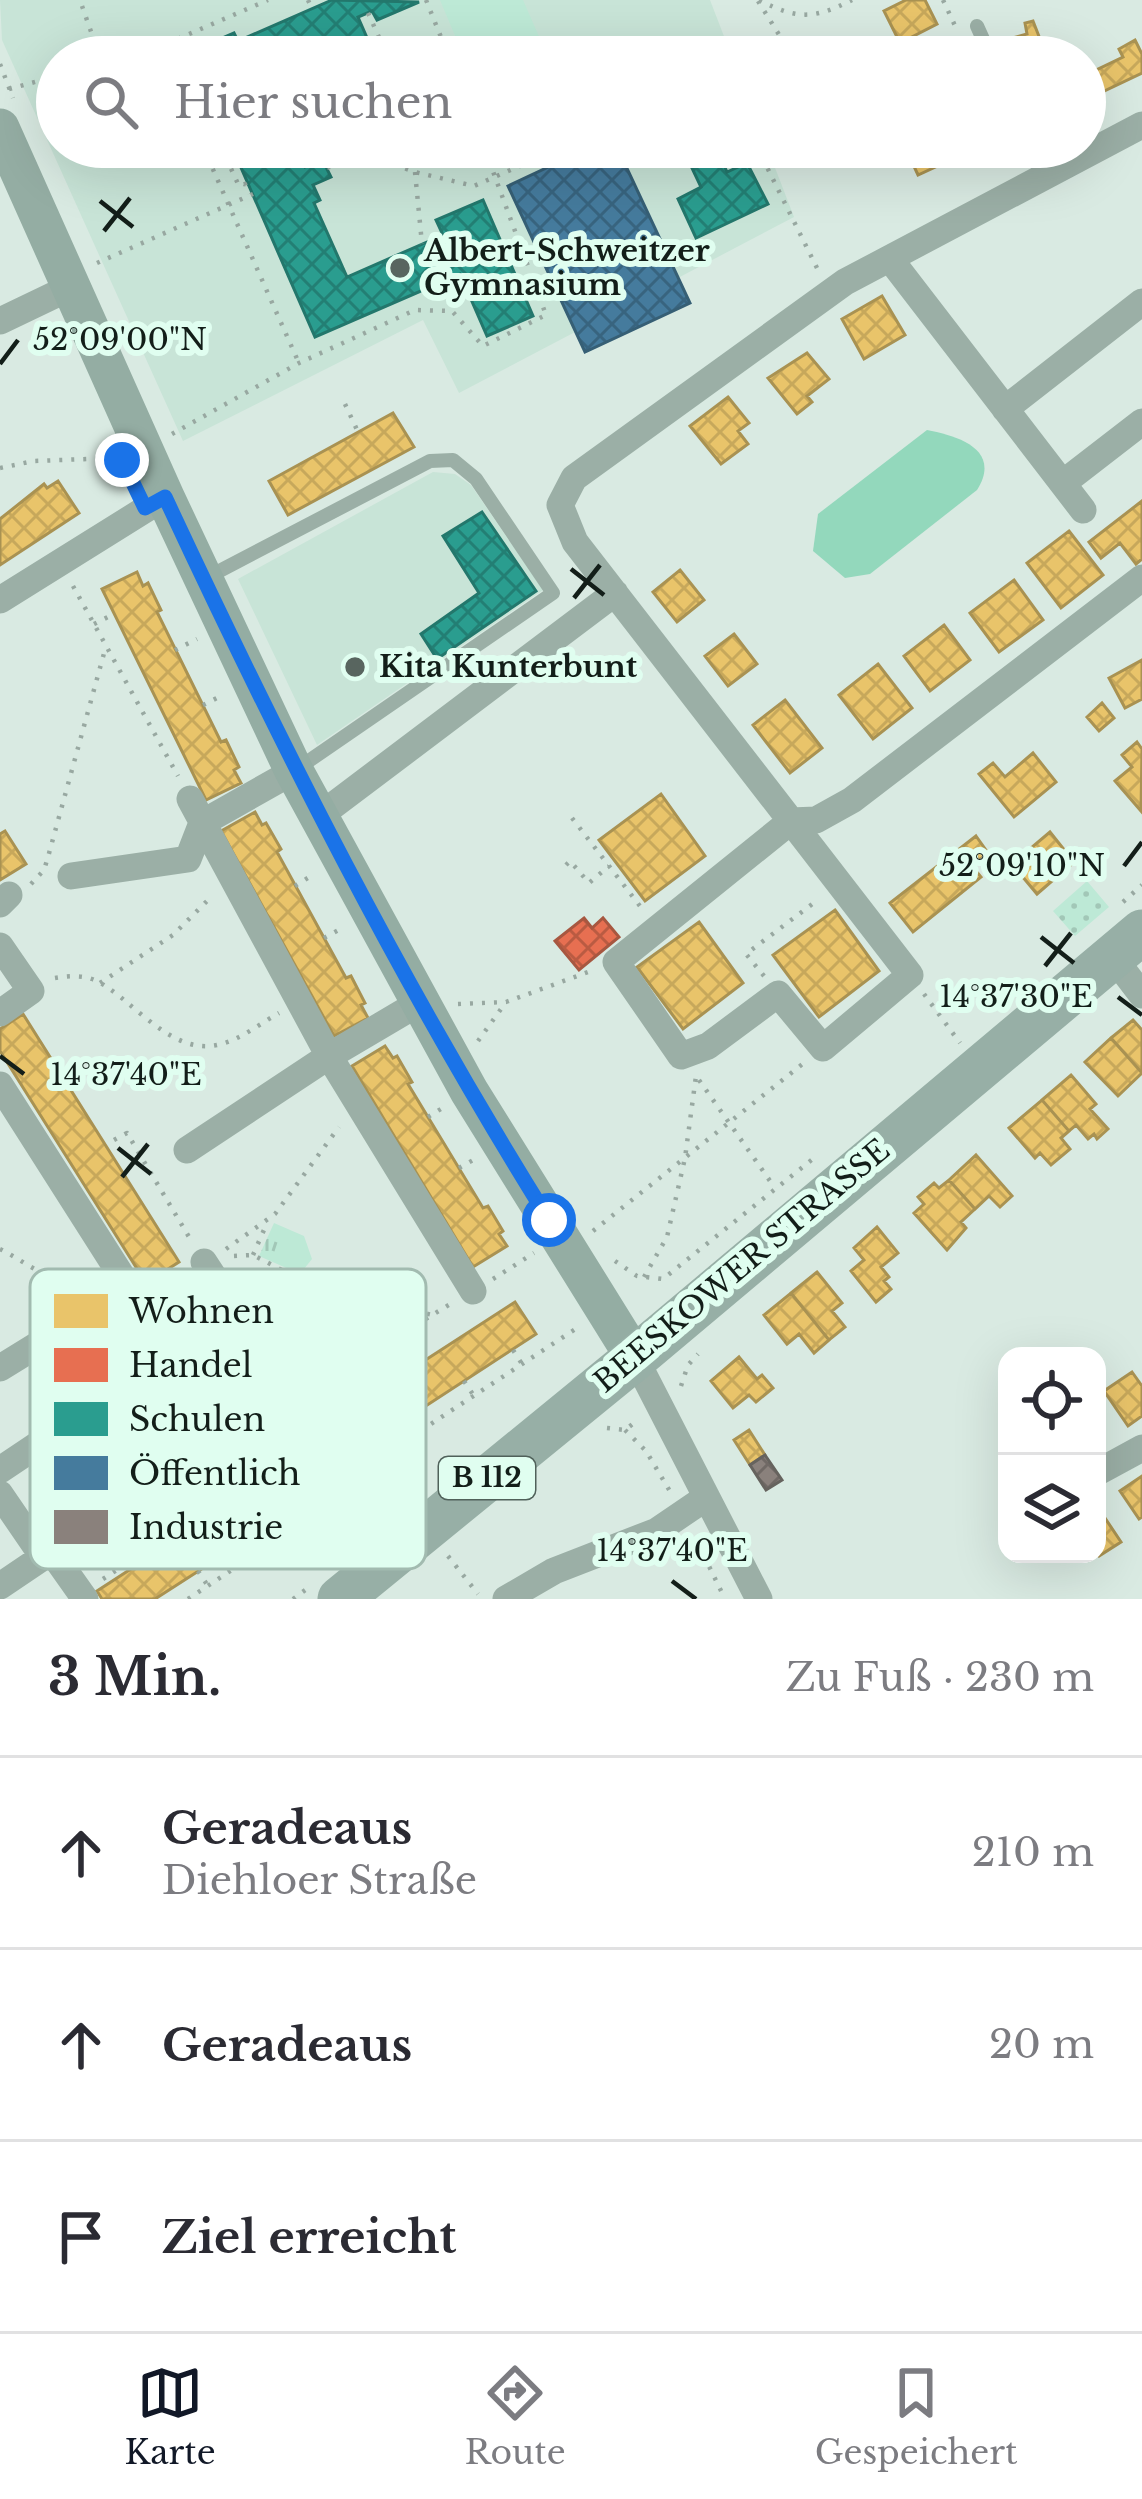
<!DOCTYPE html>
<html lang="de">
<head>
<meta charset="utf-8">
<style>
	body { margin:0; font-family:"Libre Baskerville",serif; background:#f7f7f7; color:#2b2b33 }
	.controls { position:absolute; right:36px; bottom:36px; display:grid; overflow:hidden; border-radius:24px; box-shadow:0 12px 48px #0002 }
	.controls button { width:108px; height:108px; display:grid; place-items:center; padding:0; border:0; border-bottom:3px solid #e1e1e2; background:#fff; color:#2b2b33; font:60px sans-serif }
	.stop { position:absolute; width:36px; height:36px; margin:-27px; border:9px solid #1a73e8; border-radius:50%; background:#fff }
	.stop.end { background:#1a73e8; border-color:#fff; box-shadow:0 3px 12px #0008 }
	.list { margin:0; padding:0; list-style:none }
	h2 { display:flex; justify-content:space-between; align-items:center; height:156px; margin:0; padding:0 48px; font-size:51px }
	h2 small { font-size:39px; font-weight:400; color:#7c7c81 }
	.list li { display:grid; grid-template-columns:78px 1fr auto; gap:36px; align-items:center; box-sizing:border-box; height:192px; padding:0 48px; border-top:3px solid #e1e1e2 }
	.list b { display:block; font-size:45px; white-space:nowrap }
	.list p { margin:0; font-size:39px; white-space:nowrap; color:#7c7c81 }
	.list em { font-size:39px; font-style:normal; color:#7c7c81 }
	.icon { flex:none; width:66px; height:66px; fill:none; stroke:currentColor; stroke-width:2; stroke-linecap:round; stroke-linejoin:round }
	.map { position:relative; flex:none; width:1142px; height:1599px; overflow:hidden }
	.search { position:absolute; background:#fff; box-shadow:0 12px 48px #0002; left:36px; right:36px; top:36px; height:132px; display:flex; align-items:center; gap:30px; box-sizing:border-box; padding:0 42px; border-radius:66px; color:#7c7c81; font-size:45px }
	.sheet { height:732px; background:#fff }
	nav { display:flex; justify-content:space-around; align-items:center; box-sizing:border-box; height:168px; border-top:3px solid #e1e1e2; background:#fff; font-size:33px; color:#7c7c81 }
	nav a { display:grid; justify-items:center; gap:6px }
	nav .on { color:#111827 }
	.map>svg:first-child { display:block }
	.built { fill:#c8e4d7 }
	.grass { fill:url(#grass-dots) }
	.park { fill:url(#park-tufts) }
	.pitch { fill:#bde9d6 }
	.water { fill:#93d8bc }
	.homes { fill:url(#homes-cross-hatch); stroke:#a99252; stroke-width:3 }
	.shops { fill:url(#shops-cross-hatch); stroke:#a75740; stroke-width:3 }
	.schools { fill:url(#schools-cross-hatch); stroke:#23776c; stroke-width:3 }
	.public { fill:url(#public-cross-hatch); stroke:#365f75; stroke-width:3 }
	.industry { fill:url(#industry-cross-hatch); stroke:#66635e; stroke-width:3 }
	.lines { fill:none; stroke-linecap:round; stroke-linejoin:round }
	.path { stroke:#98a8a1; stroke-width:4.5; stroke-dasharray:3 9; stroke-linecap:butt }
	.lane { stroke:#9bafa6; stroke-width:14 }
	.street { stroke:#9bafa6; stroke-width:27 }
	.secondary { stroke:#94ada3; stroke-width:39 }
	.primary { stroke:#97afa6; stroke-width:45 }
	.route { stroke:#1a73e8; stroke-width:15 }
	.ticks { fill:none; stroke:#131e19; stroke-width:4.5 }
	.poi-dot { fill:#58655f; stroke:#e0fef0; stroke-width:4.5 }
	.labels { text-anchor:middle; stroke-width:12; stroke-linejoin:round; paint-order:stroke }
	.shield { fill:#e0fef0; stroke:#50615a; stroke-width:3 }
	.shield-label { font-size:27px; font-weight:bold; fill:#131e19 }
	.poi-label { font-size:30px; font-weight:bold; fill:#131e19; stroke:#e0fef0; text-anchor:start }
	.street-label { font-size:30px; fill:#131e19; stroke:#e0fef0 }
	.key { fill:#e0fef0; stroke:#a2bbb0; stroke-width:3 }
	.key-label { font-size:33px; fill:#131e19 }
	.ticks-label { font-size:30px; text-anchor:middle; fill:#131e19; stroke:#e0fef0; stroke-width:12; stroke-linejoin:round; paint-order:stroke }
</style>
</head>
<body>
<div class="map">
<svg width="1142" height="1599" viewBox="0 0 1142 1599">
	<defs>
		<pattern id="grass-dots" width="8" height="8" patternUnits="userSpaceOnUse" patternTransform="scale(3)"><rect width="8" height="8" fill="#bde9d6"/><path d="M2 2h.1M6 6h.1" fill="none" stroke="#a2c7b7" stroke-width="1.8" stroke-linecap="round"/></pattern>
		<pattern id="park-tufts" width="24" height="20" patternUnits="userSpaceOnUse" patternTransform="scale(3)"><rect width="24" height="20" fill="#bde9d6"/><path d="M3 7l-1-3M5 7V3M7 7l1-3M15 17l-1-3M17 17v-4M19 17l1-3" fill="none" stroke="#a2c7b7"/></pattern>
		<pattern id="homes-cross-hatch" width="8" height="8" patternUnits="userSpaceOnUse" patternTransform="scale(3)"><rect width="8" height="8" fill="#e9c46a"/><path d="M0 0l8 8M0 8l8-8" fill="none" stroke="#c7a85b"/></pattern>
		<pattern id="shops-cross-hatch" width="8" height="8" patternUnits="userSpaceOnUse" patternTransform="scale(3)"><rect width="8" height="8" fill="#e76f51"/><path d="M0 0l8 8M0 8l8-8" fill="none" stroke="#ba5b42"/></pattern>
		<pattern id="schools-cross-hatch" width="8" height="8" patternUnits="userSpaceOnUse" patternTransform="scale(3)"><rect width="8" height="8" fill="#2a9d8f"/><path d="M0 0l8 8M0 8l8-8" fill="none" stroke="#237f74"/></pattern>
		<pattern id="public-cross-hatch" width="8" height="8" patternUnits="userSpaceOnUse" patternTransform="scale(3)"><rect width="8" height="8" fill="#457b9d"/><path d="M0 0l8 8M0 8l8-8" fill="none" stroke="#38647f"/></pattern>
		<pattern id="industry-cross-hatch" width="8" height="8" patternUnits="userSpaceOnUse" patternTransform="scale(3)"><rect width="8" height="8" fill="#8a817c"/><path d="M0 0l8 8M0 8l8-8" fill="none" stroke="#706965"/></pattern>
	</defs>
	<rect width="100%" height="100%" fill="#d9eae2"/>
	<!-- built -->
	<path class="built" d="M0 0H710L732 57H57V147H767L794 217 459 393 423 320 183 441 2 40Z
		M433 472 455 474 471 485 543 590 317 745 238 579Z"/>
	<!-- grass -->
	<path class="grass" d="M1087 881 1109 907 1075 936 1053 911Z"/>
	<!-- park -->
	<path class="park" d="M274 1223 304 1236 312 1259 300 1274 259 1256Z"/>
	<!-- pitch -->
	<path class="pitch" d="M440 0H523L548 57H464Z"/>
	<!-- water -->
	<path class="water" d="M927 430C959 436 1002 450 977 490L870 574 845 578 813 551 818 514Z"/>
	<!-- homes -->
	<path class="homes" d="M906 0H925L937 24 900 43 884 11Z
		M1033 21 1047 57H1023L1016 37 1027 34 1025 23Z
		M1135 40 1142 54V73L1100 93 1090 73 1123 57 1119 49Z
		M905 147H954L959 156 918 175Z
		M882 296 905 335 864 359 842 319Z
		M807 353 829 379 807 396 812 402 797 414 768 378Z
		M728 397 749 423 738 431 748 444 721 464 690 426Z
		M393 413 414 447 288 515 269 481Z
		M58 481 79 513 0 565V519L44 484 47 488Z
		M1142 501V559L1136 564 1120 543 1101 558 1089 542Z
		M1069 531 1103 575 1061 608 1027 563Z
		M680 570 704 600 677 622 653 592Z
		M137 572 143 586 148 583 161 610 157 612 221 742 226 740 239 767 234 770 241 783 206 800 102 589Z
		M1014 580 1043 620 999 652 970 613Z
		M944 625 970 660 930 691 904 656Z
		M734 634 757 664 728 686 705 656Z
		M1142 660V699L1125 708 1109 678Z
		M878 664 912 708 873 739 839 695Z
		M785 700 822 748 790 773 753 725Z
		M1102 703 1114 718 1099 731 1087 717Z
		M1137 742 1142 749 1141 811 1115 781 1132 767 1122 755Z
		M1033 753 1056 782 1014 817 979 774 993 763 1005 777Z
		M661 794 705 856 645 901 599 840Z
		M255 812 262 825 266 823 281 849 277 852 346 978 351 976 365 1003 361 1005 368 1018 334 1036 221 831Z
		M5 831 26 864 0 880V834Z
		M1050 832 1074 862 1037 894 1012 864Z
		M976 836 988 853 972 866 981 877 913 932 890 903Z
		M835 910 879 971 819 1017 773 955Z
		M699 922 743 983 683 1029 637 967Z
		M23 1014 179 1262 146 1283 0 1051V1029Z
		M1133 1020 1142 1030V1073L1111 1038Z
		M1111 1038 1142 1073 1118 1096 1085 1062Z
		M385 1046 393 1058 397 1056 412 1082 408 1084 483 1208 488 1206 503 1231 499 1234 507 1246 473 1267 352 1066Z
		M1071 1075 1096 1104 1090 1109 1108 1129 1097 1139 1094 1134 1088 1139 1076 1125 1069 1131 1042 1100Z
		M1042 1100 1069 1131 1061 1138 1070 1149 1051 1165 1040 1153 1035 1158 1009 1128Z
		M976 1155 1012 1196 1000 1207 989 1196 975 1209 949 1180Z
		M949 1180 975 1209 961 1222 966 1228 947 1250 914 1213 924 1204 918 1197 934 1183 939 1188Z
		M877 1227 898 1253 881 1267 889 1277 884 1281 891 1289 876 1302 851 1271 864 1260 854 1248Z
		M817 1272 842 1303 832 1311 845 1327 829 1340 791 1293Z
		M791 1293 829 1340 814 1353 799 1334 787 1344 764 1315Z
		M515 1302 536 1334 340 1462 319 1429Z
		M739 1357 757 1379 762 1375 773 1388 756 1402 749 1395 733 1408 711 1381Z
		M1132 1372 1142 1386V1416L1128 1426 1104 1391Z
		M749 1430 765 1455 750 1465 734 1440Z
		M294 1463 315 1496 155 1599H102L97 1591Z
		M1142 1476V1517L1139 1519 1120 1491Z
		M1097 1506 1121 1542 1099 1556 1097 1554Z"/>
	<!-- shops -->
	<path class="shops" d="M584 918 592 928 603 918 619 937 579 970 555 941Z"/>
	<!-- schools -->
	<path class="schools" d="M332 0 419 2 377 20 372 11 358 17 371 47 348 57H193L190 52 234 33 238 41Z
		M232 147H296L305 167 322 159 331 177 313 185 320 200 314 203 347 277 443 235 436 220 483 200 533 316 487 336 460 274 315 337Z
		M682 147H716L727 172 747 163 768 204 696 238 678 199 701 187Z
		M482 512 536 591 437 659 421 634 479 593 443 536Z"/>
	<!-- public -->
	<path class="public" d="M591 147H617L690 303 585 352 508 186Z"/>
	<!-- industry -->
	<path class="industry" d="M765 1455 782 1480 766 1490 750 1465Z"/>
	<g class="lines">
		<!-- path -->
		<path class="path" d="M308 0 312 9
			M426 0 449 57
			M759 0C798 20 814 19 852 0
			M943 0 957 30
			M758 1 793 57
			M82 6 100 57
			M368 13 388 57
			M145 53 268 0
			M128 57 145 53 150 57
			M400 57 441 36
			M0 64 13 98
			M9 89 57 76
			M203 147 298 361
			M221 147 239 186 245 184 249 194
			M757 147 819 272
			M720 156 738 147
			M395 162 405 147
			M327 168 362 153 415 172 474 186 563 147
			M327 168 333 147
			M415 172 422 244
			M97 263 253 194
			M345 404 358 432
			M172 434 299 363 415 310 452 311 483 346 546 315 484 147
			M0 468 34 461 113 458
			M73 586 178 776
			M94 624 114 614
			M175 650 197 639
			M203 705 223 695
			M572 818 643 910
			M566 865 570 861 589 883 609 866
			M31 884 44 870 48 857 106 646
			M295 886 314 874
			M1123 902 1142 885
			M324 938 344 927
			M764 976 746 954 819 899
			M55 978C67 976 81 975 92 979 129 993 170 1059 221 1044 241 1039 261 1023 279 1013
			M100 983 173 935 212 896
			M924 994 960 1043
			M458 1004 506 1002 591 971
			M478 1041 506 1002
			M699 1080 775 1188
			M428 1117 444 1107
			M114 1140 127 1133 192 1242
			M459 1168 475 1159
			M593 1231 805 1062
			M0 1249C29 1263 60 1294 92 1275
			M226 1249 275 1214 339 1127
			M253 1255 267 1223
			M234 1256 253 1255 297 1278 348 1298 433 1315
			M615 1261 637 1276 663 1279 814 1158
			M644 1277 667 1237 685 1158 696 1076
			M493 1279 534 1253
			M147 1289H157L180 1276
			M513 1350 522 1364
			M464 1381 474 1396
			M681 1386 688 1365 698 1354
			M330 1405 345 1395 371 1352 452 1303
			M415 1413 425 1428
			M607 1428 625 1430 639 1419
			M625 1430 646 1451 671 1493
			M322 1443 346 1478
			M367 1445 376 1459
			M354 1489 381 1522
			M297 1507 306 1521
			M245 1541 255 1554
			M448 1556 478 1594
			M704 1556 725 1599
			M198 1571 208 1586
			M103 1579 304 1448
			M188 1599 354 1489 347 1479 577 1328
			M293 1599 308 1588"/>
		<!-- lane -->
		<path class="lane" d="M977 26 991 57
			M1030 147 1042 176
			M208 577 430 461 453 460 476 479 553 593 297 769"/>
		<!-- street -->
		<path class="street" d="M1142 125 845 282 574 478 560 505 575 542 791 821 816 820 852 800 1142 578
			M890 259 1083 510
			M0 321 71 287
			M1005 409 1142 302
			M1063 483 1142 422
			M0 600 165 497
			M318 817 615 593
			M791 821 910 975 823 1048 778 994 708 1046 681 1056 616 962Z
			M71 876 188 859 202 823 294 771
			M0 904 9 895
			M0 946 31 991 0 1013
			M1113 957 1142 995
			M419 1003 329 1056 473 1291
			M0 1085 123 1278 121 1289 112 1299 0 1368
			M187 1150 329 1056 190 799
			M204 1262 308 1422
			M635 1358 759 1599
			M0 1470 236 1312
			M1100 1471 1142 1448
			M0 1494 43 1557 0 1586
			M51 1551 85 1599
			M43 1557 292 1397
			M506 1599 554 1571 657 1531 704 1499"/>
		<!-- secondary -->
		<path class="secondary" d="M0 128 165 497 294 771 469 1091 635 1358"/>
		<!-- primary -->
		<path class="primary" d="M340 1599 635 1358 1142 932"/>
	</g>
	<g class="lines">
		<!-- route -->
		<path class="route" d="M122 460 145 508 165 497C282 748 402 985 549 1220"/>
	</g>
	<!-- ticks -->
	<path class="ticks" d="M100 201 133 227M104 231 130 198M0 364 18 340M571 569 604 595M574 598 600 565M1124 866 1142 842M1041 937 1074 963M1045 966 1071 933M1118 997 1142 1015M0 1056 24 1074M118 1148 151 1174M122 1177 148 1144M672 1581 696 1599"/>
	<!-- markers -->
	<g class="poi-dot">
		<circle cx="400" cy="268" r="12"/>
		<circle cx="355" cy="667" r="12"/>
	</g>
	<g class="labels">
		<!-- shield labels -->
		<rect class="shield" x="439" y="1457" width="96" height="42" rx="9"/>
		<g class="shield-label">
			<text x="487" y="1487">B 112</text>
		</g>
		<!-- poi labels -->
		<g class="poi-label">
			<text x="424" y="261">Albert-Schweitzer<tspan x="424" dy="34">Gymnasium</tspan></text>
			<text x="379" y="677">Kita Kunterbunt</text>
		</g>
		<!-- street labels -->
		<g class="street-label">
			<text transform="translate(742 1266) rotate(-40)" y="10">BEESKOWER STRASSE</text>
		</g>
	</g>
	<!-- legend -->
	<rect x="30" y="1269" width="396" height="300" rx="18" class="key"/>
	<rect x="54" y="1294" width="54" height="34" fill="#e9c46a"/>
	<rect x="54" y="1348" width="54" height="34" fill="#e76f51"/>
	<rect x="54" y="1402" width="54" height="34" fill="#2a9d8f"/>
	<rect x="54" y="1456" width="54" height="34" fill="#457b9d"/>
	<rect x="54" y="1510" width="54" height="34" fill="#8a817c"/>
	<g class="key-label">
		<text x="129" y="1323">Wohnen</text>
		<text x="129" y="1377">Handel</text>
		<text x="129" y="1431">Schulen</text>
		<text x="129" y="1485">Öffentlich</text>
		<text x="129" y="1539">Industrie</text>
	</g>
	<g class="ticks-label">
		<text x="120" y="350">52°09'00"N</text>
		<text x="1022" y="876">52°09'10"N</text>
		<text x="1016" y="1007">14°37'30"E</text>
		<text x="126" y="1085">14°37'40"E</text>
		<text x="672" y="1561">14°37'40"E</text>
	</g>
</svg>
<div class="controls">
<button><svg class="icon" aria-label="locate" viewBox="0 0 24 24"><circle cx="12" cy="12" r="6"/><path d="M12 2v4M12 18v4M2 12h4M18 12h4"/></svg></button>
<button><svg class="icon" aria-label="layers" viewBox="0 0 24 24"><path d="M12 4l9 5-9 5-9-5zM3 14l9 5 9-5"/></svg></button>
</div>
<div class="stop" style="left:549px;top:1220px"></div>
<div class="stop end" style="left:122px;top:460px"></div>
<div class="search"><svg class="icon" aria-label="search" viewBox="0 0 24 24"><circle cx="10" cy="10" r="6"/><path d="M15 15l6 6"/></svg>Hier suchen</div>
</div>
<section class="sheet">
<h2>3 Min.<small>Zu Fuß · 230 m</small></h2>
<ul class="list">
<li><svg class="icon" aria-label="ahead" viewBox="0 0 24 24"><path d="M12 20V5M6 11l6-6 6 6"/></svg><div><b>Geradeaus</b><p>Diehloer Straße</p></div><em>210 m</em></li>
<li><svg class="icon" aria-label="ahead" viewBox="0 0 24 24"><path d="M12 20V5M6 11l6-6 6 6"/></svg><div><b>Geradeaus</b></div><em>20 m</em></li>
<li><svg class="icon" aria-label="arrive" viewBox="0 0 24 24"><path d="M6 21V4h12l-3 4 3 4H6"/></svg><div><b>Ziel erreicht</b></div></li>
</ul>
</section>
<nav>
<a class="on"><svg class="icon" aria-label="map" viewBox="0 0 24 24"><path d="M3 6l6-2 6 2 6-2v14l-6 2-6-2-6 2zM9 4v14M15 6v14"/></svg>Karte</a>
<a><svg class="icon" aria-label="directions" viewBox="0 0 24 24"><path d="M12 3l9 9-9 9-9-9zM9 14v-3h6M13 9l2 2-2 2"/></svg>Route</a>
<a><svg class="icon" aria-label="saved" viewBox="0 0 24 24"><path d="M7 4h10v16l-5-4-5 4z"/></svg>Gespeichert</a>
</nav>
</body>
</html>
